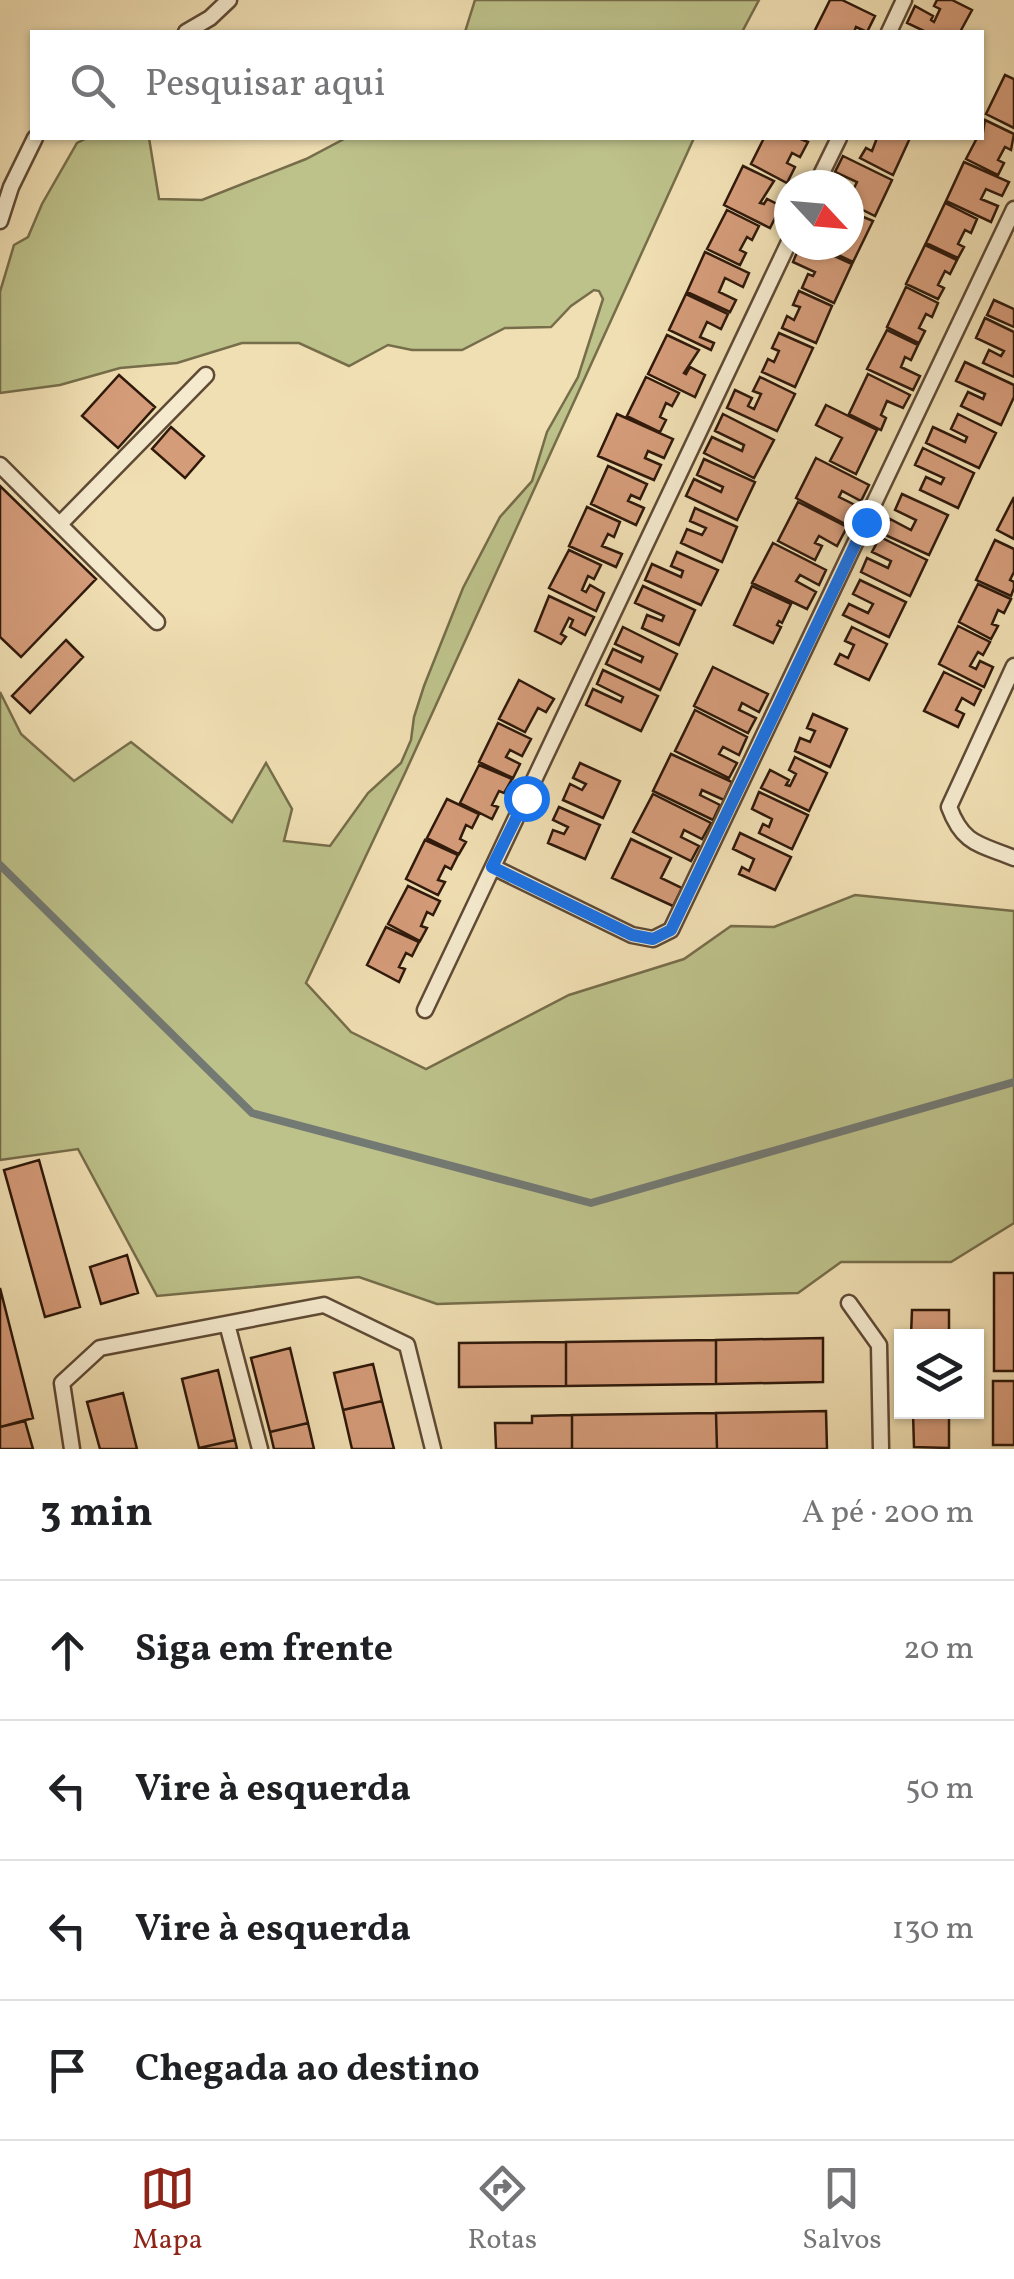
<!DOCTYPE html>
<html lang="pt">
<head>
<meta charset="utf-8">
<style>
	body { margin:0; font-family:Vollkorn,serif; background:#f6f6f6; color:#202124 }
	.controls { position:absolute; right:30px; bottom:30px; display:grid; overflow:hidden; border-radius:0px; box-shadow:0 2px 8px #0004 }
	.controls button { width:90px; height:90px; display:grid; place-items:center; padding:0; border:0; border-bottom:2px solid #e0e0e0; background:#fff; color:#202124; font:50px sans-serif }
	.compass { position:absolute; left:774px; top:170px; width:90px; height:90px; border-radius:50%; background:#fff; box-shadow:0 2px 8px #0004; rotate:116deg }
	.stop { position:absolute; width:30px; height:30px; margin:-22px; border:8px solid #1a73e8; border-radius:50%; background:#fff }
	.stop.end { background:#1a73e8; border-color:#fff; box-shadow:0 2px 10px #0008 }
	.list { margin:0; padding:0; list-style:none }
	h2 { display:flex; justify-content:space-between; align-items:center; height:130px; margin:0; padding:0 40px; font-size:42px }
	h2 small { font-size:32px; font-weight:400; color:#757577 }
	.list li { display:grid; grid-template-columns:65px 1fr auto; gap:30px; align-items:center; box-sizing:border-box; height:140px; padding:0 40px; border-top:2px solid #e0e0e0 }
	.list b { display:block; font-size:38px; white-space:nowrap }
	.list em { font-size:32px; font-style:normal; color:#757577 }
	.icon { flex:none; width:55px; height:55px; fill:none; stroke:currentColor; stroke-width:2; stroke-linecap:round; stroke-linejoin:round }
	.map { position:relative; flex:none; width:1014px; height:1449px; overflow:hidden }
	.search { position:absolute; background:#fff; box-shadow:0 2px 8px #0004; left:30px; right:30px; top:30px; height:110px; display:flex; align-items:center; gap:25px; box-sizing:border-box; padding:0 35px; border-radius:0px; color:#757577; font-size:38px }
	.sheet { height:690px; background:#fff }
	nav { display:flex; justify-content:space-around; align-items:center; box-sizing:border-box; height:140px; border-top:2px solid #e0e0e0; background:#fff; font-size:28px; color:#757577 }
	nav a { display:grid; justify-items:center; gap:5px }
	nav .on { color:#8f2418 }
	.map>svg:first-child { display:block }
	.green { fill:#bdc18a; stroke:#766d4a; stroke-width:2.5 }
	.lines { fill:none; stroke-linecap:round; stroke-linejoin:round }
	.stream { stroke:#737973; stroke-width:8 }
	.building { fill:#d59c7a; stroke:#2f190b; stroke-width:2.5 }
	.lane-casing { stroke:#5f4a35; stroke-width:19 }
	.lane { stroke:#f5eace; stroke-width:14 }
	.route { stroke:#1a73e8; stroke-width:12 }
</style>
</head>
<body>
<div class="map">
<svg width="1014" height="1449" viewBox="0 0 1014 1449">
	<rect width="100%" height="100%" fill="#f0dfb3"/>
	<filter id="stains"><feTurbulence type="fractalNoise" baseFrequency=".002" numOctaves="4"/><feColorMatrix values="0 0 0 0 .2 0 0 0 0 .09 0 0 0 0 .02 0 0 0 .5 -.17"/></filter>
	<radialGradient id="worn" r=".72"><stop offset=".6" stop-color="#630" stop-opacity="0"/><stop offset="1" stop-color="#630" stop-opacity=".3"/></radialGradient>
	<!-- green -->
	<path class="green" d="M475 0H759L742 32H465Z
		M87 138H149L159 199 202 200 306 159 346 138H694L405 773 306 983 351 1032 426 1069 569 995 684 959 731 926 774 927 855 895 1014 911V1223L951 1262H841L798 1293 437 1304 359 1277 157 1296 78 1149 0 1160V692L21 734 74 781 131 742 232 822 266 763 292 809 284 841 330 846 368 793 401 763 411 740 414 717 424 686 463 588 500 517 532 481 547 432 578 377 603 299 599 291 594 290 571 306 551 327 505 328 462 350H412L388 345 349 366 299 343H242L177 363 120 368 60 385 0 393V292L14 245 28 237 42 204 77 143Z"/>
	<g class="lines">
		<!-- stream -->
		<path class="stream" d="M0 865 252 1113 591 1203 1014 1082"/>
	</g>
	<!-- building -->
	<path class="building" d="M830 0H842L875 16 867 32 856 27 854 32H814Z
		M937 0H952L972 10 960 32H926L907 23 915 6 933 16 931 20 934 22 940 9 934 6Z
		M1005 75 1014 79V128L986 114Z
		M985 120 1014 134 1011 150 1005 147 998 160 1004 163 998 175 966 159 977 138H982Z
		M764 138H798L808 142 800 157 792 153 787 163 795 167 787 183 751 164Z
		M877 138H910L893 175 860 158 866 148 872 151Z
		M843 156 892 180 875 216 849 203V191L852 192 857 182 835 172Z
		M964 162 1009 182 1002 196 986 189 981 199 998 206 991 222 946 201Z
		M743 166 774 181 760 203 764 204 767 199 781 206 770 228 724 205Z
		M945 203 977 219 971 233 965 230 958 244 964 247 958 258 926 243Z
		M727 210 759 226 752 240 747 237 740 250 746 253 740 265 707 249Z
		M849 211 873 221 853 262 817 245H849Z
		M800 245H810L852 264 834 303 802 288 808 274 813 276 815 272 793 262Z
		M925 245 957 260 950 274 945 271 938 285 944 288 938 299 906 284Z
		M705 252 749 273 743 287 725 278 719 292 736 300 730 312 687 292Z
		M906 287 938 303 932 317 926 314 919 328 925 331 919 343 887 327Z
		M799 291 832 306 816 343 782 328 787 316 794 320 800 307 793 305Z
		M686 294 728 314 721 329 707 322 700 337 714 343 711 350 669 330Z
		M994 300 1014 309V327L987 315Z
		M985 318 1014 332V377L983 363 989 350 1001 356 1004 351 976 338Z
		M887 330 918 345 911 360 905 357 901 367 920 376 913 390 867 369Z
		M779 333 813 348 795 387 762 372 768 359 774 362 779 351 772 348Z
		M667 335 699 350 684 373 686 374 690 367 705 375 695 397 648 374Z
		M965 362 1014 385V397L1001 425 961 406 968 392 983 399 985 394 956 381Z
		M868 374 910 395 903 408 887 401 881 415 886 418 881 430 849 414Z
		M119 375 155 407 118 448 82 416Z
		M646 377 679 393 672 406 666 403 660 417 666 420 660 432 627 416Z
		M760 377 795 394 777 431 727 408 735 390 752 398 748 406 754 409 761 394 753 391Z
		M826 405 877 430 856 474 830 461 842 438 816 425Z
		M617 414 673 439 664 458 648 451 645 458 661 465 654 480 598 456Z
		M723 414 774 440 754 478 704 453 712 437 742 451 744 445 715 431Z
		M958 414 996 433 979 468 926 443 933 427 965 442 967 437 951 429Z
		M171 427 204 456 185 478 152 449Z
		M923 448 974 473 958 508 920 490 926 477 941 484 944 478 915 465Z
		M816 458 869 485 861 501 842 491 839 497 859 507 849 526 796 498Z
		M704 459 755 482 737 520 686 496 694 479 721 492 723 487 697 475Z
		M608 466 647 484 640 499 631 495 628 501 644 508 636 525 591 504Z
		M0 486 96 579 21 657 0 637Z
		M902 494 948 515 929 555 883 534 890 519 911 530 916 520 895 510Z
		M1014 497V539L997 530Z
		M798 502 847 527 837 546 819 536 815 543 822 546 815 560 778 541Z
		M587 507 620 522 614 537 608 534 602 546 622 554 616 567 569 546Z
		M695 508 737 527 722 562 681 543 687 529 702 535 706 528 690 521Z
		M880 537 927 560 910 596 861 572 867 558 888 568 891 561 872 552Z
		M995 540 1014 549V572L1010 580 1014 582V588L1011 596 976 580Z
		M773 543 826 570 819 585 800 575 796 581 816 592 807 609 752 583Z
		M569 550 601 565 594 579 588 576 582 590 586 592 590 585 604 593 596 611 549 588Z
		M677 552 718 570 701 605 645 580 652 564 681 577 683 571 671 566Z
		M860 580 906 602 889 637 843 615 849 604 868 613 873 604 853 594Z
		M978 584 1011 599 1004 613 998 610 992 624 998 626 991 639 959 622Z
		M643 586 695 610 679 645 642 628 647 615 662 621 664 616 635 603Z
		M752 586 791 604 782 623 779 621 777 625 781 627 773 643 734 625Z
		M549 596 594 617 585 635 570 627 573 620 569 618 561 634 566 637 561 644 535 631Z
		M958 626 990 642 983 655 978 652 970 666 976 669 980 661 993 667 984 687 939 664Z
		M623 627 677 654 660 690 606 664 613 649 641 662 643 657 615 644Z
		M852 627 887 644 869 680 835 664 840 654 848 658 854 645 845 641Z
		M66 640 83 657 30 713 12 696Z
		M713 667 768 694 759 712 742 703 739 710 756 718 748 733 694 706Z
		M603 670 658 696 641 731 586 705 593 689 621 702 623 697 597 684Z
		M944 672 981 690 974 705 962 698 956 710 964 714 958 727 924 711Z
		M519 680 554 699 546 712 538 708 525 732 499 719Z
		M695 710 747 737 739 755 723 747 719 754 737 763 729 778 675 751Z
		M813 714 847 729 830 767 795 751 800 738 810 742 815 731 807 728Z
		M498 723 531 739 522 756 510 750 506 757 520 764 513 778 479 762Z
		M671 754 732 782 724 800 702 790 700 795 720 805 713 820 653 791Z
		M795 757 827 773 809 811 761 788 770 770 789 780 786 785 790 786 796 774 789 770Z
		M580 763 620 781 603 818 563 800 570 784 582 790 586 784 573 778Z
		M479 765 512 779 504 793 499 791 492 805 498 807 492 819 460 803Z
		M759 792 808 815 792 849 759 833 763 824 769 827 772 819 752 809Z
		M653 794 711 823 702 839 684 830 681 837 699 846 691 861 633 832Z
		M447 799 479 814 472 828 466 825 460 839 466 842 459 854 427 838Z
		M559 807 600 825 585 859 548 843 553 830 564 834 568 827 553 820Z
		M740 833 791 857 775 890 739 874 742 867 749 871 754 859 733 849Z
		M631 839 671 858 661 878 682 888 673 906 612 878Z
		M425 840 458 855 451 869 445 866 438 880 445 882 438 895 406 879Z
		M408 886 440 901 433 915 427 912 421 926 427 928 420 941 388 924Z
		M386 927 419 942 412 956 406 953 399 967 405 969 399 982 367 965Z
		M39 1160 80 1307 45 1317 4 1170Z
		M127 1255 138 1293 101 1304 90 1267Z
		M994 1273H1014V1371H994Z
		M0 1288 33 1418 0 1427Z
		M912 1310H949V1336H911Z
		M823 1338V1382L716 1384V1340Z
		M716 1340V1384L566 1386V1342Z
		M566 1342V1386L459 1387V1343Z
		M290 1348 308 1423 270 1432 251 1358Z
		M373 1364 382 1401 343 1410 334 1373Z
		M218 1370 235 1440 199 1448 182 1379Z
		M993 1381H1014V1445H993Z
		M123 1393 137 1449H100L87 1402Z
		M382 1401 394 1449H352L343 1410Z
		M826 1411 827 1449H717L716 1413Z
		M913 1412H949V1448L914 1447Z
		M716 1413 717 1449H572V1415Z
		M572 1415V1449H496L495 1423H532V1416Z
		M25 1421 33 1449H0V1427Z
		M308 1423 314 1449H274L270 1432Z
		M235 1440 237 1449H199V1448Z"/>
	<g class="lines">
		<!-- lane casing -->
		<g class="lane-casing">
			<path id="lane" d="M186 32 210 18 229 0
				M889 32 904 0
				M816 185 839 138
				M0 221 11 187 35 138
				M0 465 157 622
				M60 524 206 375
				M1014 666 949 807C963 845 980 844 1014 858
				M493 867 632 935 653 939 671 930 1014 209
				M425 1010 789 242
				M849 1303 879 1345 881 1449
				M227 1324 260 1449
				M72 1449 62 1383 100 1348 324 1305 407 1345 433 1449"/>
		</g>
		<!-- lane -->
		<use href="#lane" class="lane"/>
	</g>
	<g class="lines">
		<!-- route -->
		<path class="route" d="M526 798 492 867 632 935 653 939 671 930 866 522"/>
	</g>
	<rect width="100%" height="100%" filter="url(#stains)"/>
	<rect width="100%" height="100%" fill="url(#worn)"/>
</svg>
<div class="controls">
<button><svg class="icon" aria-label="layers" viewBox="0 0 24 24"><path d="M12 4l9 5-9 5-9-5zM3 14l9 5 9-5"/></svg></button>
</div>
<svg class="compass" viewBox="-18 -18 36 36"><path d="M0-13l5 13h-10z" fill="#e53935"/><path d="M0 13l5-13h-10z" fill="#757577"/></svg>
<div class="stop" style="left:526px;top:798px"></div>
<div class="stop end" style="left:866px;top:522px"></div>
<div class="search"><svg class="icon" aria-label="search" viewBox="0 0 24 24"><circle cx="10" cy="10" r="6"/><path d="M15 15l6 6"/></svg>Pesquisar aqui</div>
</div>
<section class="sheet">
<h2>3 min<small>A pé · 200 m</small></h2>
<ul class="list">
<li><svg class="icon" aria-label="ahead" viewBox="0 0 24 24"><path d="M12 20V5M6 11l6-6 6 6"/></svg><div><b>Siga em frente</b></div><em>20 m</em></li>
<li><svg class="icon" aria-label="left" viewBox="0 0 24 24"><path d="M17 20v-9H6M10 6l-5 5 5 5"/></svg><div><b>Vire à esquerda</b></div><em>50 m</em></li>
<li><svg class="icon" aria-label="left" viewBox="0 0 24 24"><path d="M17 20v-9H6M10 6l-5 5 5 5"/></svg><div><b>Vire à esquerda</b></div><em>130 m</em></li>
<li><svg class="icon" aria-label="arrive" viewBox="0 0 24 24"><path d="M6 21V4h12l-3 4 3 4H6"/></svg><div><b>Chegada ao destino</b></div></li>
</ul>
</section>
<nav>
<a class="on"><svg class="icon" aria-label="map" viewBox="0 0 24 24"><path d="M3 6l6-2 6 2 6-2v14l-6 2-6-2-6 2zM9 4v14M15 6v14"/></svg>Mapa</a>
<a><svg class="icon" aria-label="directions" viewBox="0 0 24 24"><path d="M12 3l9 9-9 9-9-9zM9 14v-3h6M13 9l2 2-2 2"/></svg>Rotas</a>
<a><svg class="icon" aria-label="saved" viewBox="0 0 24 24"><path d="M7 4h10v16l-5-4-5 4z"/></svg>Salvos</a>
</nav>
</body>
</html>
